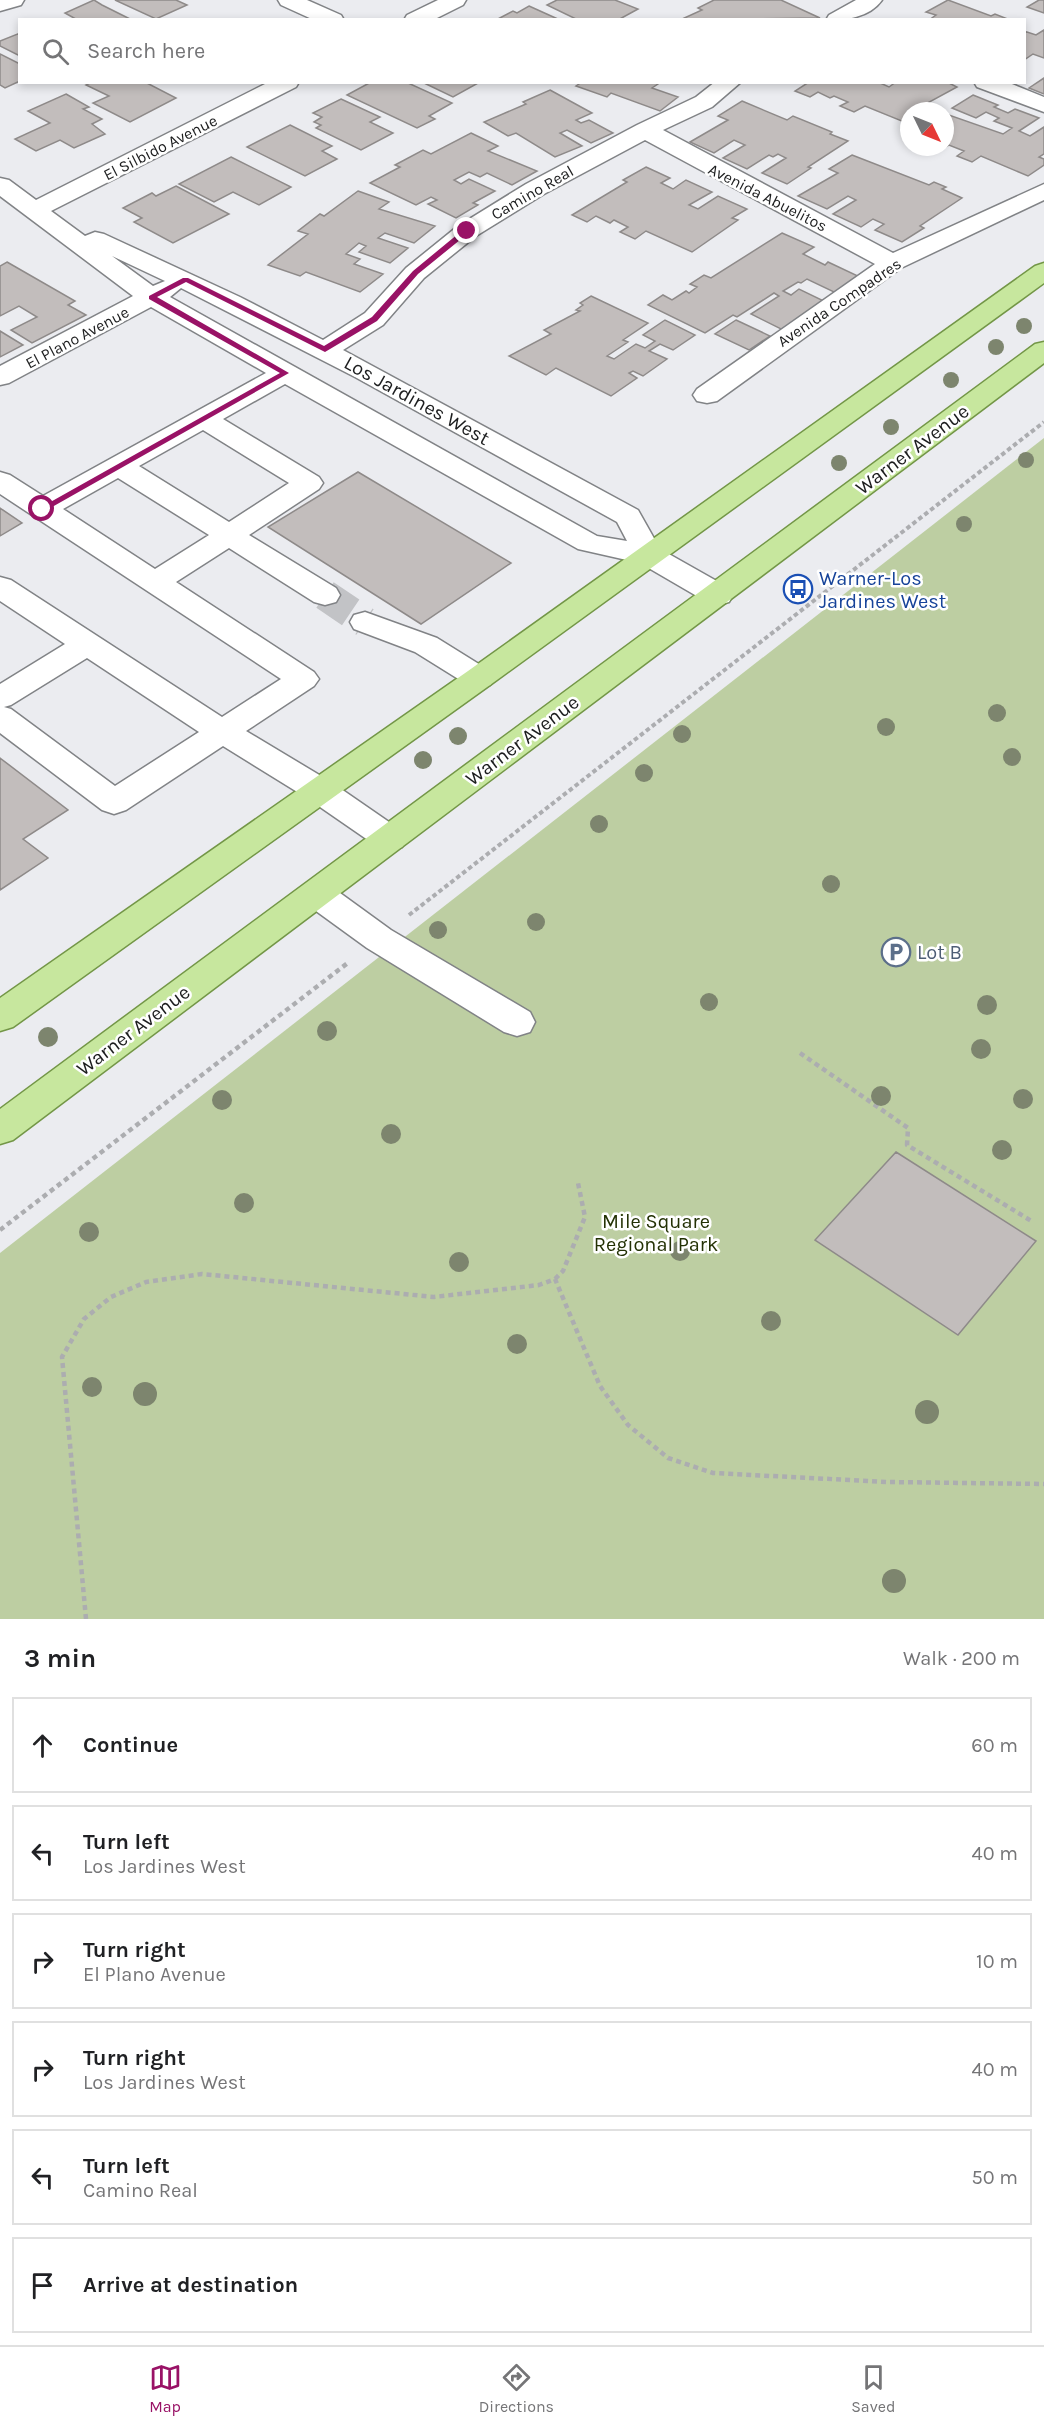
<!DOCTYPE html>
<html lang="en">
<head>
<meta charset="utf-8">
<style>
	body { margin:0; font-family:Karla,sans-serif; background:#f2f2f2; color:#202124 }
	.compass { position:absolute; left:900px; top:102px; width:54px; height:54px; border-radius:50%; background:#fff; box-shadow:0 3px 9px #0003; rotate:133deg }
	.stop { position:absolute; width:18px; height:18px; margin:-14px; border:4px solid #991266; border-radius:50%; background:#fff }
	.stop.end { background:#991266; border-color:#fff; box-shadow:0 2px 6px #0008 }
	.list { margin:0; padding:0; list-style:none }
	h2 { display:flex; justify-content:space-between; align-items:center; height:78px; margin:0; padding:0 24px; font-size:26px }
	h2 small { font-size:20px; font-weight:400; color:#757577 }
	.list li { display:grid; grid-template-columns:39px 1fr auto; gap:18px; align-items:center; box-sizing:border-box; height:96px; margin:0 12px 12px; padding:0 12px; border:2px solid #e0e0e0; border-radius:0px }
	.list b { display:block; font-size:22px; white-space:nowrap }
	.list p { margin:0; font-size:20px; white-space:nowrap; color:#757577 }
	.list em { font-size:20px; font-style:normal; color:#757577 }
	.icon { flex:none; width:33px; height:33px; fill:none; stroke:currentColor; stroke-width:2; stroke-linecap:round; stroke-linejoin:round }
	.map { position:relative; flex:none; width:1044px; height:1619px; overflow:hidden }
	.search { position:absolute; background:#fff; box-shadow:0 3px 9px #0003; left:18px; right:18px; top:18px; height:66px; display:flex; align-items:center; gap:15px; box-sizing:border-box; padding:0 21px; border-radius:0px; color:#757577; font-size:22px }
	.sheet { height:726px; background:#fff }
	nav { display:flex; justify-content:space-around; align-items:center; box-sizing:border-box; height:84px; border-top:2px solid #e0e0e0; background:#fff; font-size:16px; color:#757577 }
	nav a { display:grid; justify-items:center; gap:3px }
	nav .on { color:#991266 }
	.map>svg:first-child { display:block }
	.green { fill:#bdcea2 }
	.building { fill:#c2bdbc; stroke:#8e8a89; stroke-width:1.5 }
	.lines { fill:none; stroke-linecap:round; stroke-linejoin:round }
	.minor-tunnel { stroke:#c2c3c6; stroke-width:31; stroke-dasharray:31 16; stroke-linecap:butt }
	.minor-casing { stroke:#818386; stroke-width:3 }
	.major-casing { stroke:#739647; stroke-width:3 }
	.path-far1 { stroke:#acadb0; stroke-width:4; stroke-dasharray:4.5 3; stroke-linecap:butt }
	.path { stroke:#acadb0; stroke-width:4.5; stroke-dasharray:5 4; stroke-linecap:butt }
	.minor { fill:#fff; fill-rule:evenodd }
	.major { fill:#c7e79e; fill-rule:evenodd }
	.tree { fill:#7d856e }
	.route { fill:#991266 }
	.labels { text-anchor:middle; stroke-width:5; stroke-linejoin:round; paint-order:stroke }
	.far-street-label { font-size:16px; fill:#1c1d1e; stroke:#fff }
	.street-label { font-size:20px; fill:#1c1d1e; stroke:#fff }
	.transit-label { font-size:20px; fill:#164399; stroke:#fff; text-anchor:start }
	.service-label { font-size:20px; fill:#4e5e75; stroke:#fff; text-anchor:start }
	.park-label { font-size:20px; fill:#233104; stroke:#fff }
</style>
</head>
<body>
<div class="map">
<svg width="1044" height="1619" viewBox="0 0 1044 1619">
	<rect width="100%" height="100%" fill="#ebecf0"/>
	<!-- green -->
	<path class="green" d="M1044 438V1619H0V1253Z"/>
	<!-- building -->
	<path class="building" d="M94 0 102 5 132 20H70L74 18 65 13Z
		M115 0H176L187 5 156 19Z
		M557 0H615L638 9 618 20H578L547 5Z
		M714 0H781L820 18 680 20 702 10 698 8Z
		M948 0 991 16 995 14 1010 20H929L936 15 926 12Z
		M1039 0H1044V13L1027 7Z
		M529 6 560 20H496L513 11 517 13Z
		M1044 30V58L1033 54 1024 60V31L1036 35Z
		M20 33V56L0 46V41Z
		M0 54 20 64V81L5 88 0 85Z
		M1044 78V94L1029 88Z
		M92 82H145L176 98 130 122 93 103 109 96 86 85Z
		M371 82H406L452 103 429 116 435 119 417 128 347 95Z
		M422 82H480L453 97Z
		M582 82H653L658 84 652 88 678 97 660 111 611 93 607 97 576 86Z
		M809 82H878L889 87 896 82H947L957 87 920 107 931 111H909V124L865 106 854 112 840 106 848 102 834 96 830 98 818 92 810 97 795 91Z
		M550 90 592 113 576 120 581 123 589 120 613 133 591 143 567 130 560 133 582 146 555 157 516 133 508 136 484 122 526 104 523 102Z
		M66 94 89 107 83 109 102 119 92 124 105 134 74 148 60 140 36 151 15 139 50 123 28 111Z
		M973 95 998 105 994 107 1008 113 1015 109 1039 118 1019 131 1030 136 1044 127V154L1039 157 1044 159V165L1028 176 981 156 972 162 957 156 964 151 949 145 946 147H945V118L949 115 1003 134 1012 128 994 121 999 118 986 112 976 118 952 108Z
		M341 99 380 117 370 122 393 133 361 150 316 128 321 125 314 122 322 117 313 113Z
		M742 101 787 120 793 116 832 132 830 134 848 141 808 167 811 168 787 184 762 173 786 158 778 154 773 157 769 155 747 169 723 158 745 145 734 140 714 153 690 142 728 120 718 116Z
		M290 125 332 146 322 151 337 159 305 176 247 147Z
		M471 133 498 146 488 151 537 171 512 185 487 173 480 177 469 172 454 180 461 184 469 179 495 191 473 203 478 205 456 218 428 204 437 200 431 197 416 205 370 183 400 167 395 165 423 150 431 154Z
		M852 155 929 185 934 182 946 187 942 189 962 198 920 226 924 228 902 242 875 230 884 224 873 219 861 227 833 214 856 200 848 196 827 209 798 196 838 173 829 169Z
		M231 157 291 187 259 205 233 192 214 202 179 184Z
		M646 167 670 178 661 183 673 189 686 180 712 192 689 205 698 209 718 196 747 209 732 218 738 220 692 252 646 231 635 239 620 232 628 227 614 220 610 223 596 216 587 222 572 215 627 182 623 180Z
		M176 186 229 214 173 243 134 222 142 218 123 208 152 193 156 196Z
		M358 191 389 202 379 209 435 226 414 243 385 233 378 238 408 248 390 263 359 252 366 246 359 243 346 254 360 259 354 264 383 274 360 292 306 272 300 276 268 265 308 234 298 231 320 214 324 216Z
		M782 233 814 247 803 254 825 265 828 262 860 277 836 293 807 279 801 283 798 282 783 291 791 295 799 289 830 304 785 331 751 314 779 296 774 293 737 317 733 315 705 333 648 305 663 295 672 300 686 291 689 293 697 287 690 284 704 275 711 278Z
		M7 262 75 301 68 305 86 315 32 343 11 330 37 317 19 306 0 316V266Z
		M591 296 648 323 623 340 628 342 607 356 614 359 636 344 645 348 655 341 643 335 665 320 695 335 673 350 660 344 649 351 667 359 643 376 633 371 629 373 637 378 611 396 556 368 546 375 509 356 551 334 544 330 580 311 576 310 583 305 580 303Z
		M736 320 770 336 749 350 715 334Z
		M0 331 23 345 0 357Z
		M358 472 511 563 421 624 268 527Z
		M0 508 22 523 0 536Z
		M0 758 68 810 23 839 48 858 0 890Z
		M896 1152 1036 1241 958 1335 815 1240Z"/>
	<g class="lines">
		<!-- minor-tunnel -->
		<path class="minor-tunnel" d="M325 595 365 622"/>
		<!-- minor casing -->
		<g class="minor-casing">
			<path id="minor" d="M0 0H24L21 5 0 11Z
				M278 0H307L341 15 344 20H314L281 5Z
				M438 0H466L463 5 433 20H404L407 15Z
				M856 0H882C869 18 846 20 826 20L829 15Z
				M269 82H299L296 87 51 211 85 236 95 232 104 234 240 297 323 340 365 313 406 268 458 226 526 184 637 125 696 97 715 82H741L712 107 663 130 893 253 1044 184V200L901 268 717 401 707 403 697 401 693 395 697 389 875 264 645 140 544 194 476 236 424 278 383 325 343 350 638 510 660 549 729 588 733 595 729 602 718 605 707 602 640 563 578 549 285 384 223 419 319 477 323 483 319 489 249 535 336 588 340 595 336 602 325 605 314 602 229 548 176 582 314 672 319 679 314 686 246 731 331 782 402 831 407 839 402 847 390 851 378 847 307 798 223 746 126 810 114 814 102 810 0 733V684L65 644 0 601V577L11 580 222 717 281 679 0 494V472L10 475 43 496 266 373 151 307 9 383 0 385V366L133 296 0 196V178L9 180 36 200ZM112 256 165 281 153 286ZM181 288 355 377 617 522 627 541 597 536 170 297ZM203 430 289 483 229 522 139 466ZM118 478 209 535 155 569 63 509ZM87 658 199 732 115 786 11 709 4 707 11 705Z
				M974 82H1007L1044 97V112L977 87Z
				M365 612 437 638 490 671 495 678 490 685 479 688 468 685 415 652 354 629 350 622 354 615Z
				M317 881 329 885 391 930 530 1012 535 1022 530 1032 517 1036 504 1032 367 948 305 903 300 894 305 885Z"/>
		</g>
		<!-- major casing -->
		<g class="major-casing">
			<path id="major" d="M1044 263V283L490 685 13 1027 0 1031V998L468 671 1035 266Z
				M1044 342V363L13 1140 0 1144V1109L1035 344Z"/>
		</g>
		<!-- path-far1 -->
		<path class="path-far1" d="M409 915 1044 422"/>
		<!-- path -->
		<path class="path" d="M800 1053 908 1128 907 1145 1033 1222
			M0 1230 349 962
			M555 1279 563 1271 585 1217 578 1183
			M86 1619 62 1357 84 1319 111 1297 146 1282 202 1274 434 1297 539 1285 555 1279 600 1386 628 1425 668 1458 713 1473 888 1482 1044 1484"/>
		<!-- minor -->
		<use href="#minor" class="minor"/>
		<!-- major -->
		<use href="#major" class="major"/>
	</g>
	<!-- trees -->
	<g class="tree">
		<circle cx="1024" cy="326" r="8"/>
		<circle cx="996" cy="347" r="8"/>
		<circle cx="951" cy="380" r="8"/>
		<circle cx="891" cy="427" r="8"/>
		<circle cx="1026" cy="460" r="8"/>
		<circle cx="839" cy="463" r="8"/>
		<circle cx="964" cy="524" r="8"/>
		<circle cx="997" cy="713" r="9"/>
		<circle cx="886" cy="727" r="9"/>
		<circle cx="682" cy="734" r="9"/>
		<circle cx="458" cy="736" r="9"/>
		<circle cx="1012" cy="757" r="9"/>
		<circle cx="423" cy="760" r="9"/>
		<circle cx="644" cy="773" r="9"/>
		<circle cx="599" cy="824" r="9"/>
		<circle cx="831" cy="884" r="9"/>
		<circle cx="536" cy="922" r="9"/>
		<circle cx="438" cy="930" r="9"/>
		<circle cx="709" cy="1002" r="9"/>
		<circle cx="987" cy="1005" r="10"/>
		<circle cx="327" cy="1031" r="10"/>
		<circle cx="48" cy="1037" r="10"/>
		<circle cx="981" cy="1049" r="10"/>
		<circle cx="881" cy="1096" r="10"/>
		<circle cx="1023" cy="1099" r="10"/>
		<circle cx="222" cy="1100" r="10"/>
		<circle cx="391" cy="1134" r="10"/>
		<circle cx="1002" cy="1150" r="10"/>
		<circle cx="244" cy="1203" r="10"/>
		<circle cx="89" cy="1232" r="10"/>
		<circle cx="680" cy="1251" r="10"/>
		<circle cx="459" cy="1262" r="10"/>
		<circle cx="771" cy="1321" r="10"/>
		<circle cx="517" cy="1344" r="10"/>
		<circle cx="92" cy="1387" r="10"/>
		<circle cx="145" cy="1394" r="12"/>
		<circle cx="927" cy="1412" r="12"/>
		<circle cx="894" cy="1581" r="12"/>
	</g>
	<!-- route -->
	<path class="route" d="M464 229 471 231 418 274 377 321 325 352 186 282 157 297 289 373 45 511 38 509 280 373 149 299V296L183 278H188L324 346 372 317 413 271Z"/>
	<!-- icons -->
	<defs>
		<g id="bus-ring" transform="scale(1.5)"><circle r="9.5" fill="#fff" stroke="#1a4fb4" stroke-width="1.5"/><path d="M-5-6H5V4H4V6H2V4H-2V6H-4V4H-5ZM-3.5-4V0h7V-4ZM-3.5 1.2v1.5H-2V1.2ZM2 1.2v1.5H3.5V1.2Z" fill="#1a4fb4"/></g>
		<g id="parking-ring" transform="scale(1.5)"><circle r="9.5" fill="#fff" stroke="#5c6f8a" stroke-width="1.5"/><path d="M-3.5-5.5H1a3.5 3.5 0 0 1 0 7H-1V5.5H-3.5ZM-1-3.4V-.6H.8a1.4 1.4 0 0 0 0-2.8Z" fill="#5c6f8a"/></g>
	</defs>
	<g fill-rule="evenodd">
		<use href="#bus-ring" x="798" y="589"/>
		<use href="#parking-ring" x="896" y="952"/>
	</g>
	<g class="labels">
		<!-- far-street labels -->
		<g class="far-street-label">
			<text transform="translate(160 147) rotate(-27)" y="6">El Silbido Avenue</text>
			<text transform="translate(532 192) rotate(-30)" y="6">Camino Real</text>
			<text transform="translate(768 197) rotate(27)" y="6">Avenida Abuelitos</text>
			<text transform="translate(839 302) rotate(-34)" y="6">Avenida Compadres</text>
			<text transform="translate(77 337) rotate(-28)" y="6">El Plano Avenue</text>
		</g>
		<!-- street labels -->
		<g class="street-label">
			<text transform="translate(417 400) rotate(29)" y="7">Los Jardines West</text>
			<text transform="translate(912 449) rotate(-37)" y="7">Warner Avenue</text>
			<text transform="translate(522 740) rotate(-37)" y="7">Warner Avenue</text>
			<text transform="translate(133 1030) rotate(-37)" y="7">Warner Avenue</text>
		</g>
		<!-- transit labels -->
		<g class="transit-label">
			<text x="819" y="585">Warner-Los<tspan x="819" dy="23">Jardines West</tspan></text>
		</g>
		<!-- service labels -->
		<g class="service-label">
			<text x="917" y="959">Lot B</text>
		</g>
		<!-- park labels -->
		<g class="park-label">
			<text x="656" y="1228">Mile Square<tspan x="656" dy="23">Regional Park</tspan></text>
		</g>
	</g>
</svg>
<svg class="compass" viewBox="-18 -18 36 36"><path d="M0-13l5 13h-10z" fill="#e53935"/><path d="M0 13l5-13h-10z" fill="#757577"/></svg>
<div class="stop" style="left:42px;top:509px"></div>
<div class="stop end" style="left:467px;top:231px"></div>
<div class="search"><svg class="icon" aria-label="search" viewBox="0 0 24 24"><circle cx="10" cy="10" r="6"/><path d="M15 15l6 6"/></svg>Search here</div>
</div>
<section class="sheet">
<h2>3 min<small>Walk · 200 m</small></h2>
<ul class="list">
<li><svg class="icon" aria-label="ahead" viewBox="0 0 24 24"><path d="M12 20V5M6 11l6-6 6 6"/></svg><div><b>Continue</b></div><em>60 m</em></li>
<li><svg class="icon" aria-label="left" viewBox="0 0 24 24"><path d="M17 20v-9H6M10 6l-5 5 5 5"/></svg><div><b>Turn left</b><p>Los Jardines West</p></div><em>40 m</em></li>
<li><svg class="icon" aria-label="right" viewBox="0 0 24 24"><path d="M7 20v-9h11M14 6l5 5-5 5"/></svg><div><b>Turn right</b><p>El Plano Avenue</p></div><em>10 m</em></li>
<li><svg class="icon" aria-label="right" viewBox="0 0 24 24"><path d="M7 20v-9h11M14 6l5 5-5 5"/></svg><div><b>Turn right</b><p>Los Jardines West</p></div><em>40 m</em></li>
<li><svg class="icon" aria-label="left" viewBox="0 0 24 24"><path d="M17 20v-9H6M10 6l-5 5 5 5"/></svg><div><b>Turn left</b><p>Camino Real</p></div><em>50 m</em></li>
<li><svg class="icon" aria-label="arrive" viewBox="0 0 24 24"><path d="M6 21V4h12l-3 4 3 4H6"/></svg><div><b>Arrive at destination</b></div></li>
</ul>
</section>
<nav>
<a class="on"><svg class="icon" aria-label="map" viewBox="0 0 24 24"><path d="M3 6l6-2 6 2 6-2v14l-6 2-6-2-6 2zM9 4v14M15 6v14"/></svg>Map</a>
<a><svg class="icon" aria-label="directions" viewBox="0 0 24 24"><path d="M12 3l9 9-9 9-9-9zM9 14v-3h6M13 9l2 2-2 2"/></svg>Directions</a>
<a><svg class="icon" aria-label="saved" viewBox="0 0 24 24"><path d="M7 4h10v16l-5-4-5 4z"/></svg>Saved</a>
</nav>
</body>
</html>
